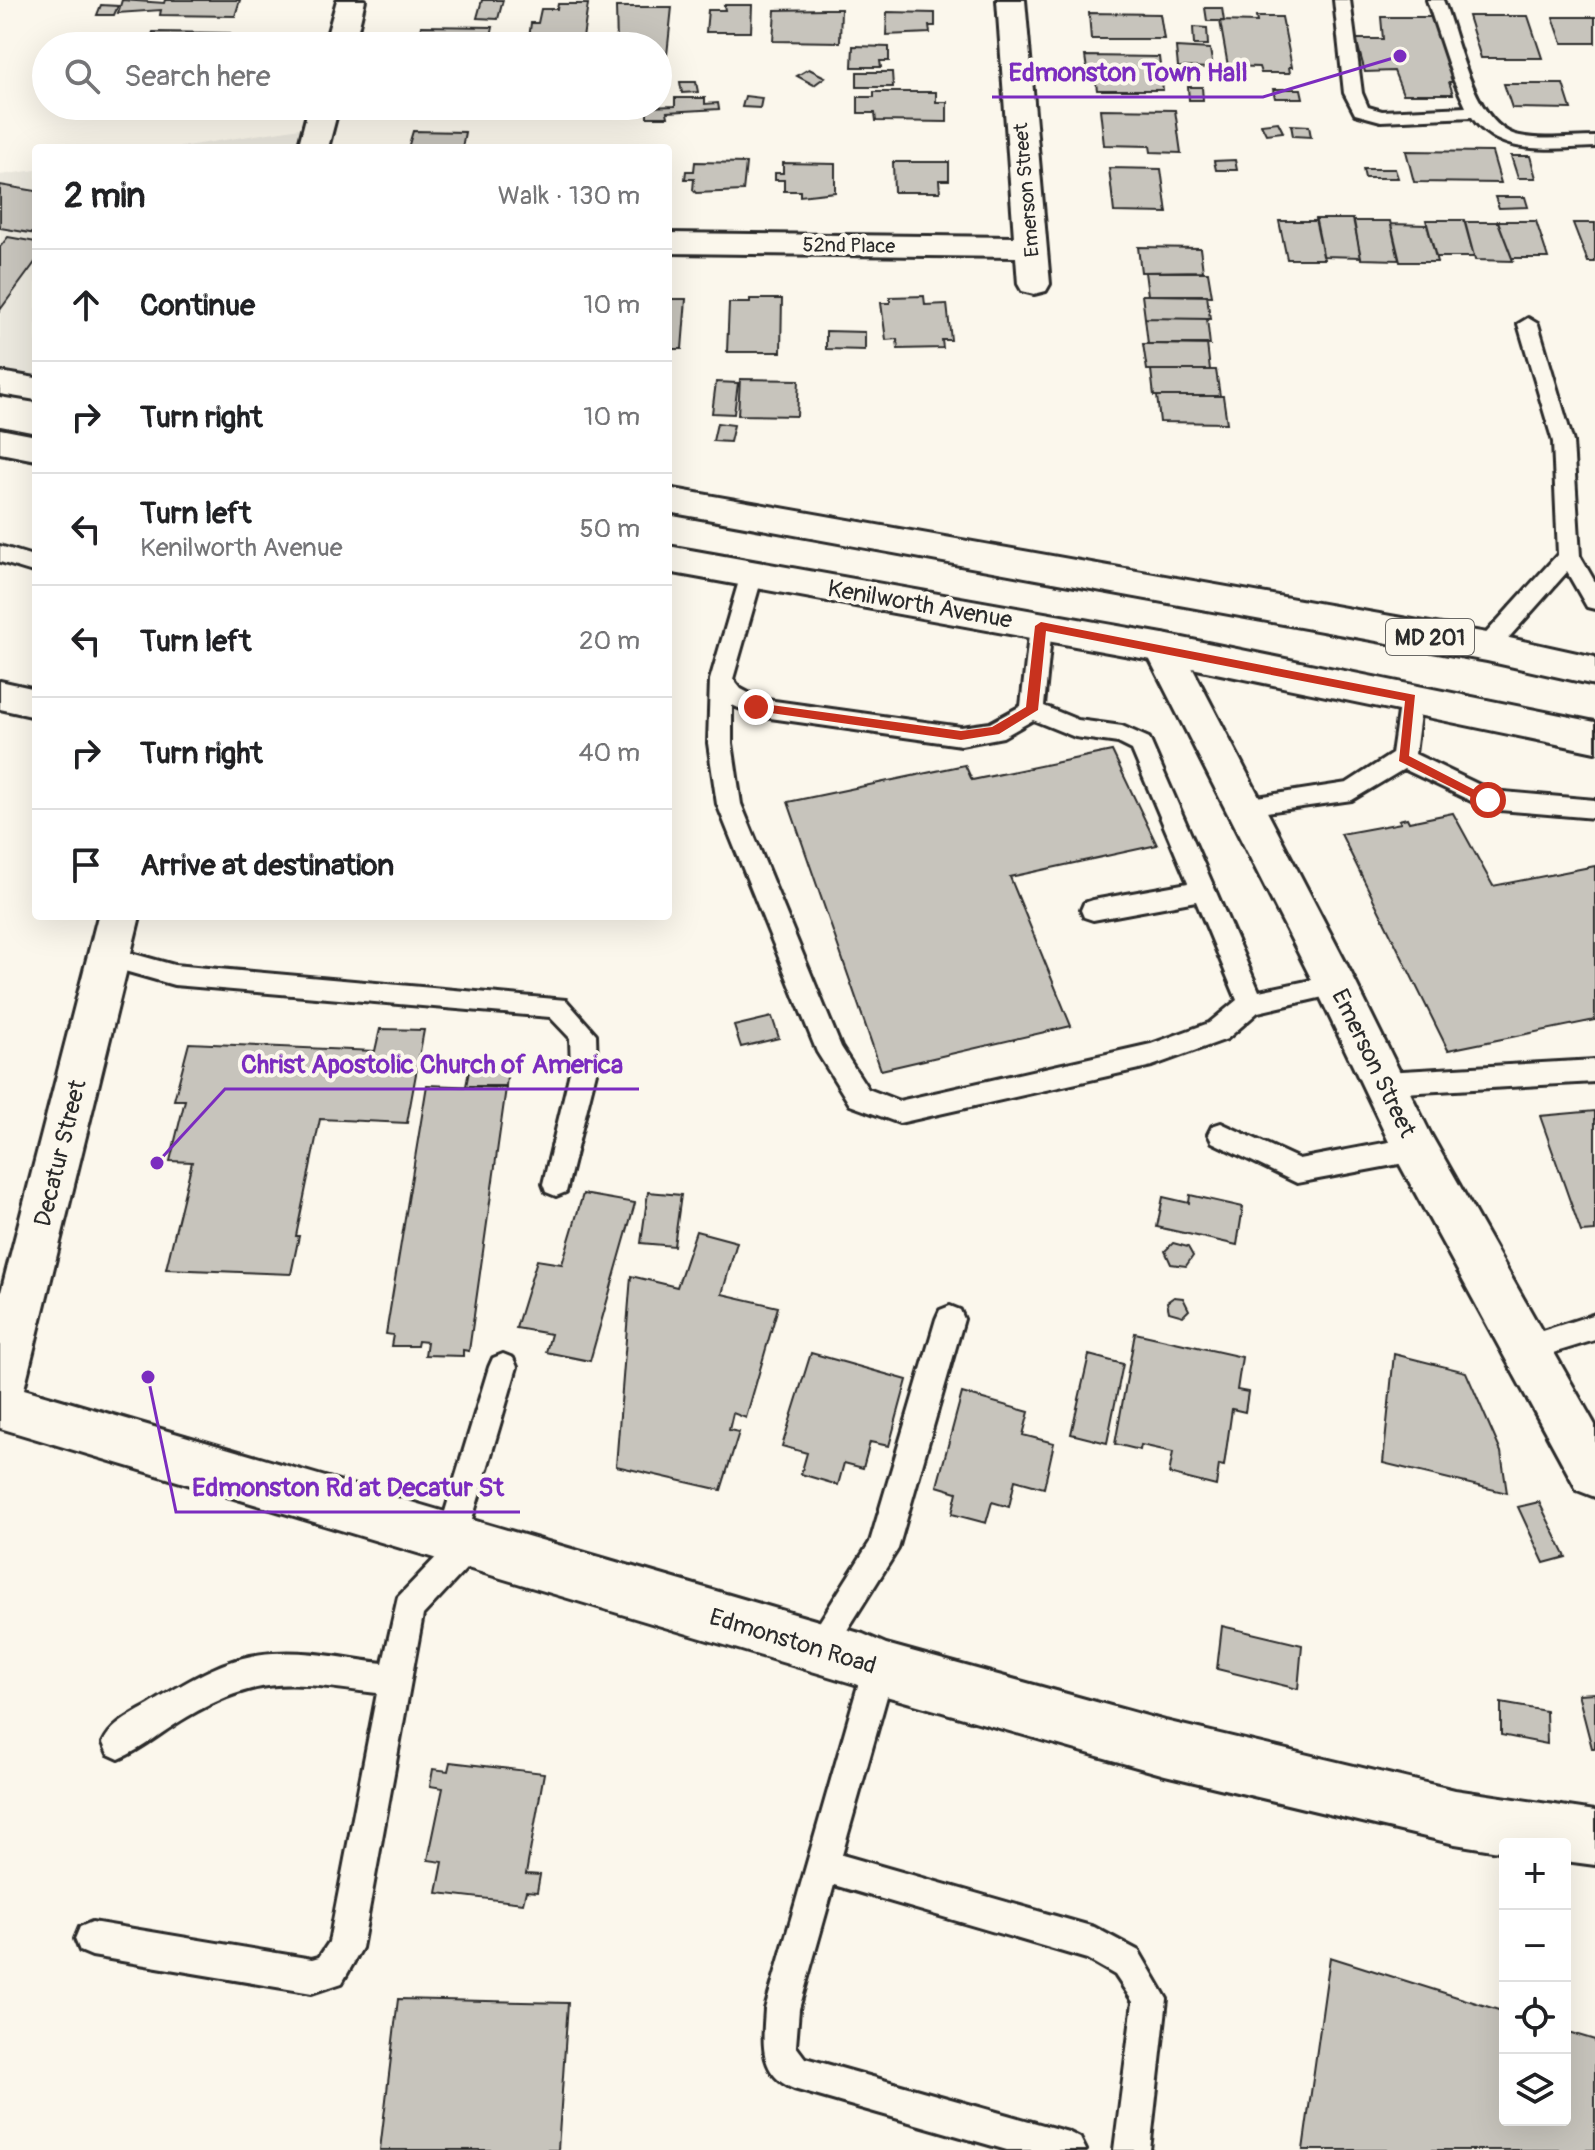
<!DOCTYPE html>
<html lang="en">
<head>
<meta charset="utf-8">
<style>
	body { margin:0; font-family:Pangolin,sans-serif; background:#f2f2f2; color:#202124 }
	.controls { position:absolute; right:24px; bottom:24px; display:grid; overflow:hidden; border-radius:8px; box-shadow:0 8px 32px #0002 }
	.controls button { width:72px; height:72px; display:grid; place-items:center; padding:0; border:0; border-bottom:2px solid #e0e0e0; background:#fff; color:#202124; font:40px sans-serif }
	.stop { position:absolute; width:24px; height:24px; margin:-18px; border:6px solid #c8321e; border-radius:50%; background:#fff }
	.stop.end { background:#c8321e; border-color:#fff; box-shadow:0 2px 8px #0008 }
	.list { margin:0; padding:0; list-style:none }
	h2 { display:flex; justify-content:space-between; align-items:center; height:104px; margin:0; padding:0 32px; font-size:34px }
	h2 small { font-size:26px; font-weight:400; color:#757577 }
	.list li { display:grid; grid-template-columns:52px 1fr auto; gap:24px; align-items:center; box-sizing:border-box; height:112px; padding:0 32px; border-top:2px solid #e0e0e0 }
	.list b { display:block; font-size:30px; white-space:nowrap }
	.list p { margin:0; font-size:26px; white-space:nowrap; color:#757577 }
	.list em { font-size:26px; font-style:normal; color:#757577 }
	.icon { flex:none; width:44px; height:44px; fill:none; stroke:currentColor; stroke-width:2; stroke-linecap:round; stroke-linejoin:round }
	.map { position:relative; flex:none; width:1595px; height:2150px; overflow:hidden }
	.search { position:absolute; background:#fff; box-shadow:0 8px 32px #0002; left:32px; top:32px; width:640px; height:88px; display:flex; align-items:center; gap:20px; box-sizing:border-box; padding:0 28px; border-radius:44px; color:#757577; font-size:30px }
	.panel { position:absolute; background:#fff; box-shadow:0 8px 32px #0002; left:32px; top:144px; width:640px; height:776px; border-radius:8px }
	.map>svg:first-child { display:block }
	.built { fill:#ebe8de }
	.building { fill:#c7c4bc; stroke:#2b2b2b; stroke-width:2 }
	.lines { fill:none; stroke-linecap:round; stroke-linejoin:round }
	.service-casing { stroke:#2b2b2b; stroke-width:6 }
	.minor-casing { stroke:#2b2b2b; stroke-width:6 }
	.tertiary-casing { stroke:#2b2b2b; stroke-width:6 }
	.primary-casing { stroke:#2b2b2b; stroke-width:6 }
	.service { fill:#fbf7ec; fill-rule:evenodd }
	.minor { fill:#fbf7ec; fill-rule:evenodd }
	.tertiary { fill:#fbf7ec; fill-rule:evenodd }
	.primary { fill:#fbf7ec; fill-rule:evenodd }
	.route { fill:#c8321e }
	.labels { text-anchor:middle; stroke-width:8; stroke-linejoin:round; paint-order:stroke }
	.far-street-label { font-size:20px; fill:#2b2b2b; stroke:#fbf7ec }
	.shield { fill:#fbf7ec; stroke:#696865; stroke-width:2 }
	.shield-label { font-size:22px; font-weight:bold; fill:#2b2b2b }
	.street-label { font-size:24px; fill:#2b2b2b; stroke:#fbf7ec }
	.leader { fill:none; stroke:#7b2cbf; stroke-width:3 }
	.callout-dot { fill:#7b2cbf; stroke:#fbf7ec; stroke-width:3 }
	.callout-label { font-size:26px; text-anchor:middle; font-weight:bold; fill:#7b2cbf; stroke:#fbf7ec; stroke-width:8; stroke-linejoin:round; paint-order:stroke }
</style>
</head>
<body>
<div class="map">
<svg width="1595" height="2150" viewBox="0 0 1595 2150">
	<rect width="100%" height="100%" fill="#fbf7ec"/>
	<filter id="ink" filterUnits="userSpaceOnUse"><feTurbulence type="fractalNoise" baseFrequency=".0125" numOctaves="2"/><feDisplacementMap in="SourceGraphic" scale="16" xChannelSelector="R" yChannelSelector="G"/><feConvolveMatrix kernelMatrix="1 2 1 2 8 2 1 2 1" color-interpolation-filters="sRGB"/></filter>
	<g filter="url(#ink)">
		<!-- built -->
		<path class="built" d="M319 125 313 148H174Z
			M36 170V389L0 383V175Z"/>
		<!-- building -->
		<path class="building" d="M122 0 164 3 165 0H240L235 16 160 15 161 10 118 13Z
			M482 0H503L498 19 477 18Z
			M558 4H588L582 45 536 46 537 38H529L531 23H538L541 9H557Z
			M101 5 118 6 114 15H97Z
			M724 5H752L751 32H706L708 10H725Z
			M616 7H672L667 55H658V46L617 45Z
			M1205 8H1222L1224 21H1207Z
			M825 9H841L840 42 773 41 775 10Z
			M887 12 935 13V26H929L930 33 886 35Z
			M1089 13 1160 14 1164 39H1091Z
			M1468 16H1528L1542 58H1481Z
			M1256 17H1282L1292 67H1289L1290 73H1261L1259 67 1228 66 1220 21 1257 22Z
			M1381 17H1431L1455 82H1449L1453 94H1403L1394 71 1365 72 1356 39H1383Z
			M1553 17H1595V43H1562Z
			M421 26 493 27 489 46H417Z
			M1193 27 1207 28 1208 45H1194Z
			M153 32 230 33 226 46H148Z
			M853 46 889 47V61H880L881 67H852Z
			M1176 47 1210 49 1213 68 1178 67Z
			M1085 56 1159 57 1163 90H1097L1094 70H1087Z
			M809 69 825 77 814 85 797 76Z
			M857 72H892L893 87H857Z
			M680 82H696L698 92 682 93Z
			M1504 84H1563L1571 109 1512 108Z
			M1188 87H1202L1203 100H1189Z
			M1273 89H1301L1303 98H1275Z
			M874 92H936V102H947V122L876 121 875 113H858V97H874Z
			M745 96 762 98 760 108 742 107Z
			M675 98H705V104L718 103 719 109 667 112 668 117H647V107L675 106Z
			M403 106H489L487 111 460 112 402 111Z
			M1100 109 1175 110 1181 153 1151 152 1150 146 1104 145Z
			M1278 122 1283 132 1266 134 1261 124Z
			M1291 125 1309 126 1311 137 1293 136Z
			M413 131 465 132 462 148H408Z
			M1406 151 1492 152 1501 183 1414 182Z
			M1511 156H1530L1536 178H1518Z
			M1235 160 1237 170H1216L1214 161Z
			M695 162 746 163 743 191 696 193 693 190 694 179H685L686 171H694Z
			M893 162H949V180H939L940 192H894Z
			M783 163 835 164V192L800 196V191H784V180H775V173H783Z
			M1109 168 1161 169 1167 213 1114 212Z
			M1363 169H1395L1398 178H1365Z
			M0 185 36 191V234L0 228Z
			M1495 197H1525L1528 207 1499 208Z
			M1315 219H1353L1361 257 1323 256Z
			M1426 220H1464L1474 257H1436Z
			M1279 221H1316L1324 259H1287Z
			M1354 221H1390L1399 260 1361 259Z
			M1498 221H1536L1548 258H1512Z
			M1465 222H1498L1513 261 1475 260Z
			M1573 223H1595V262H1588Z
			M1391 224 1427 225 1437 262H1400Z
			M8 237 36 242V261L0 310V247Z
			M1138 247 1200 248 1203 271 1141 272Z
			M1145 272H1208L1212 296 1148 295Z
			M1142 295H1207L1210 319 1145 318Z
			M924 296 925 305 947 304 951 340H942L943 348 898 349 897 339 886 340 881 303H890V297Z
			M668 299H686L682 349H668Z
			M750 299H782L781 352H727L729 303H750Z
			M1145 318 1207 319 1210 345 1148 344Z
			M826 331 865 332V350L826 349Z
			M1143 344H1207L1210 370H1147Z
			M1151 370H1216L1220 396H1154Z
			M740 379 799 380 797 416 738 415Z
			M716 382 738 383 734 414 712 413Z
			M1157 396H1223L1227 423 1160 422Z
			M717 423 734 425 730 442 713 441Z
			M1112 751 1157 845 1010 877 1071 1026 881 1070 788 802 965 765 972 780Z
			M1453 813 1493 886 1595 866V1020L1448 1050 1341 834 1401 823 1399 820 1407 818 1409 822Z
			M772 1017 779 1038 741 1047 734 1026Z
			M380 1029 424 1030 407 1123 320 1119 296 1236H299L291 1274 166 1269 192 1162 170 1161 185 1100H174L189 1043 375 1051Z
			M470 1066 508 1067 506 1086H466Z
			M427 1085 506 1088 469 1351 463 1350V1356L425 1355 427 1342 418 1341 417 1346H391L393 1335 386 1334Z
			M1595 1111V1231L1581 1232 1540 1116Z
			M648 1192 681 1195 674 1246 641 1243Z
			M583 1194 635 1203 590 1361 546 1352 551 1334 516 1328 537 1260 562 1264Z
			M1190 1195 1243 1207 1237 1245 1157 1227 1163 1197 1189 1203Z
			M696 1231 737 1242 722 1294 778 1307 746 1418 733 1413 729 1430 739 1432 721 1490 616 1466 631 1276 677 1287Z
			M1173 1243 1188 1247 1193 1256 1186 1266 1171 1264 1165 1251Z
			M1174 1297 1183 1298 1189 1310 1183 1316 1169 1312 1167 1302Z
			M1135 1333 1242 1357 1237 1390 1248 1392 1245 1412 1232 1409 1224 1466 1219 1465 1216 1486 1169 1474 1173 1452 1141 1445 1140 1450 1115 1444Z
			M811 1353 907 1380 889 1446 870 1442 863 1468 844 1463 838 1485 801 1474 807 1453 782 1446Z
			M1394 1354 1466 1372 1501 1452 1507 1493 1383 1463Z
			M1089 1355 1123 1364 1107 1443 1071 1434Z
			M962 1393 1029 1412 1023 1435 1054 1443 1044 1488 1015 1480 1009 1507 992 1502 986 1523 952 1514 957 1492 937 1486Z
			M1539 1502 1566 1557 1544 1563 1518 1507Z
			M1222 1626 1302 1645 1298 1689 1217 1669Z
			M1595 1693V1748H1592L1578 1694Z
			M1501 1703 1546 1711 1547 1744 1501 1735Z
			M450 1762 544 1773 526 1874 540 1875 537 1892 526 1891 523 1903 437 1893 443 1862 428 1860 443 1788 430 1786 433 1769 448 1771Z
			M1330 1957 1505 2012V2120H1565V2031L1595 2040V2150H1303Z
			M398 1999 568 2003 558 2150H380Z"/>
		<g class="lines">
			<!-- service casing -->
			<g class="service-casing">
				<path id="service" d="M1334 0H1350L1362 93 1368 107 1382 111 1466 107 1454 81 1427 0H1443C1459 39 1473 127 1520 136 1544 141 1571 137 1595 137V147C1553 148 1499 158 1472 117L1381 121 1355 114 1344 93Z
					M1528 318 1538 324 1573 442 1580 556 1595 582V609L1587 607 1567 572 1495 653H1479L1476 647 1479 641 1558 554 1553 442 1518 324Z
					M0 546 36 557V573L0 562Z
					M752 566 760 569 763 574 733 679 741 689 760 699 961 727 990 723 1021 706 1030 626 1033 620H1049L1052 626 1044 706 1078 720 1122 726 1149 738 1259 991 1336 975 1345 978 1349 985 1345 992 1258 1012 1227 1039 1152 1066 899 1123 850 1105 817 1052 717 804 708 743 710 680 741 574 744 569ZM732 705 756 716 961 745 1003 737 1033 720 1075 737 1118 743 1132 750 1188 883 1093 900 1084 903 1081 910 1084 917 1093 920 1196 901 1237 1000 1209 1023 1151 1044 899 1101 868 1089 841 1047 741 804 732 743Z
					M1411 690 1419 692 1422 698 1415 754 1492 791 1595 800V818L1488 809 1404 769 1352 800 1245 815 1237 812 1233 806 1237 800 1347 783 1392 754 1400 698 1403 692Z
					M109 947 174 965 566 1000 596 1034 597 1068 566 1192 556 1196 546 1192 543 1184 571 1068 570 1038 550 1017 174 985 100 964 96 957 100 950Z
					M1595 1060V1082L1385 1094 1376 1091 1372 1083 1376 1075 1385 1072Z
					M1221 1123 1299 1159 1415 1137 1424 1141 1428 1149 1424 1157 1415 1161 1297 1183 1212 1142 1208 1134 1212 1126Z
					M950 1306 960 1310 964 1319 898 1549 829 1659 818 1663 807 1659 803 1648 870 1542 936 1319 940 1310Z
					M1595 1314V1340L1527 1361 1517 1357 1513 1348 1517 1339Z
					M503 1354 513 1358 517 1367 469 1530 480 1534 484 1544 480 1554 423 1615 362 1948 342 1983 312 1993 92 1956 80 1951 75 1939 80 1927 92 1922 312 1959 319 1957 329 1942 377 1693C294 1683 263 1673 187 1717 164 1730 143 1749 119 1759L108 1754 103 1743C111 1724 132 1715 149 1705 185 1682 229 1655 273 1653 309 1650 347 1659 383 1663L398 1597 444 1549 437 1538 489 1367 493 1358Z
					M879 1652 890 1657 895 1668 842 1855 1094 1927 1139 1951 1167 1999 1150 2150H1114L1133 2002 1115 1975 1087 1959 834 1885 799 2009 796 2046 805 2058 1068 2132 1080 2138 1086 2150H1007L794 2089C758 2074 763 2042 765 2009L863 1668 868 1657Z"/>
			</g>
			<!-- minor casing -->
			<g class="minor-casing">
				<path id="minor" d="M997 0H1025L1050 284 1046 291 1034 294 1022 291 1018 284 1016 257 668 253V233L1014 237Z
					M1163 634 1176 638 1182 648 1351 973 1431 1135 1595 1425V1497L1577 1490 1399 1163 1315 986 1144 648 1150 638Z
					M0 681 36 689V717L0 709Z"/>
			</g>
			<!-- tertiary casing -->
			<g class="tertiary-casing">
				<path id="tertiary" d="M337 0H365L354 46H324Z
					M309 106H339L328 148H298Z
					M98 916H140L24 1389 863 1634 886 1644 1165 1721 1455 1790 1595 1811V1865L1565 1861V1844H1505V1852L1455 1844 1165 1775 879 1694 855 1684 0 1428V1296Z"/>
			</g>
			<!-- primary casing -->
			<g class="primary-casing">
				<path id="primary" d="M0 372 36 378V400L0 394Z
					M0 429 36 436V460L0 453Z
					M668 488 1487 633 1595 657V685L1487 661 668 512Z
					M668 546 1163 634 1595 722V752L1163 662 668 572Z"/>
			</g>
			<!-- service -->
			<use href="#service" class="service"/>
			<!-- minor -->
			<use href="#minor" class="minor"/>
			<!-- tertiary -->
			<use href="#tertiary" class="tertiary"/>
			<!-- primary -->
			<use href="#primary" class="primary"/>
		</g>
	</g>
	<!-- route -->
	<path class="route" d="M1041 622 1415 695 1409 756 1494 800 1488 804 1483 803 1399 761 1405 701 1046 631 1038 710 999 734 961 740 756 711 751 707 756 703 961 731 992 727 1026 707 1035 626Z"/>
	<g class="labels">
		<!-- far-street labels -->
		<g class="far-street-label">
			<text transform="translate(1026 190) rotate(-95)" y="7">Emerson Street</text>
			<text transform="translate(849 245) rotate(1)" y="7">52nd Place</text>
		</g>
		<!-- shield labels -->
		<rect class="shield" x="1386" y="619" width="88" height="36" rx="6"/>
		<g class="shield-label">
			<text x="1430" y="645">MD 201</text>
		</g>
		<!-- street labels -->
		<g class="street-label">
			<text transform="translate(920 604) rotate(10)" y="8">Kenilworth Avenue</text>
			<text transform="translate(1374 1063) rotate(64)" y="8">Emerson Street</text>
			<text transform="translate(60 1153) rotate(-76)" y="8">Decatur Street</text>
			<text transform="translate(793 1641) rotate(17)" y="8">Edmonston Road</text>
		</g>
	</g>
	<!-- callouts -->
	<path class="leader" d="M1400 56L1263 97H992M157 1163L225 1089H639M148 1377L176 1512H520"/>
	<g class="callout-dot">
		<circle cx="1400" cy="56" r="8"/>
		<circle cx="157" cy="1163" r="8"/>
		<circle cx="148" cy="1377" r="8"/>
	</g>
	<g class="callout-label">
		<text x="1128" y="81">Edmonston Town Hall</text>
		<text x="432" y="1073">Christ Apostolic Church of America</text>
		<text x="348" y="1496">Edmonston Rd at Decatur St</text>
	</g>
</svg>
<div class="controls">
<button>+</button>
<button>−</button>
<button><svg class="icon" aria-label="locate" viewBox="0 0 24 24"><circle cx="12" cy="12" r="6"/><path d="M12 2v4M12 18v4M2 12h4M18 12h4"/></svg></button>
<button><svg class="icon" aria-label="layers" viewBox="0 0 24 24"><path d="M12 4l9 5-9 5-9-5zM3 14l9 5 9-5"/></svg></button>
</div>
<div class="stop" style="left:1488px;top:800px"></div>
<div class="stop end" style="left:756px;top:707px"></div>
<div class="search"><svg class="icon" aria-label="search" viewBox="0 0 24 24"><circle cx="10" cy="10" r="6"/><path d="M15 15l6 6"/></svg>Search here</div>
<section class="panel">
<h2>2 min<small>Walk · 130 m</small></h2>
<ul class="list">
<li><svg class="icon" aria-label="ahead" viewBox="0 0 24 24"><path d="M12 20V5M6 11l6-6 6 6"/></svg><div><b>Continue</b></div><em>10 m</em></li>
<li><svg class="icon" aria-label="right" viewBox="0 0 24 24"><path d="M7 20v-9h11M14 6l5 5-5 5"/></svg><div><b>Turn right</b></div><em>10 m</em></li>
<li><svg class="icon" aria-label="left" viewBox="0 0 24 24"><path d="M17 20v-9H6M10 6l-5 5 5 5"/></svg><div><b>Turn left</b><p>Kenilworth Avenue</p></div><em>50 m</em></li>
<li><svg class="icon" aria-label="left" viewBox="0 0 24 24"><path d="M17 20v-9H6M10 6l-5 5 5 5"/></svg><div><b>Turn left</b></div><em>20 m</em></li>
<li><svg class="icon" aria-label="right" viewBox="0 0 24 24"><path d="M7 20v-9h11M14 6l5 5-5 5"/></svg><div><b>Turn right</b></div><em>40 m</em></li>
<li><svg class="icon" aria-label="arrive" viewBox="0 0 24 24"><path d="M6 21V4h12l-3 4 3 4H6"/></svg><div><b>Arrive at destination</b></div></li>
</ul>
</section>
</div>
</body>
</html>
